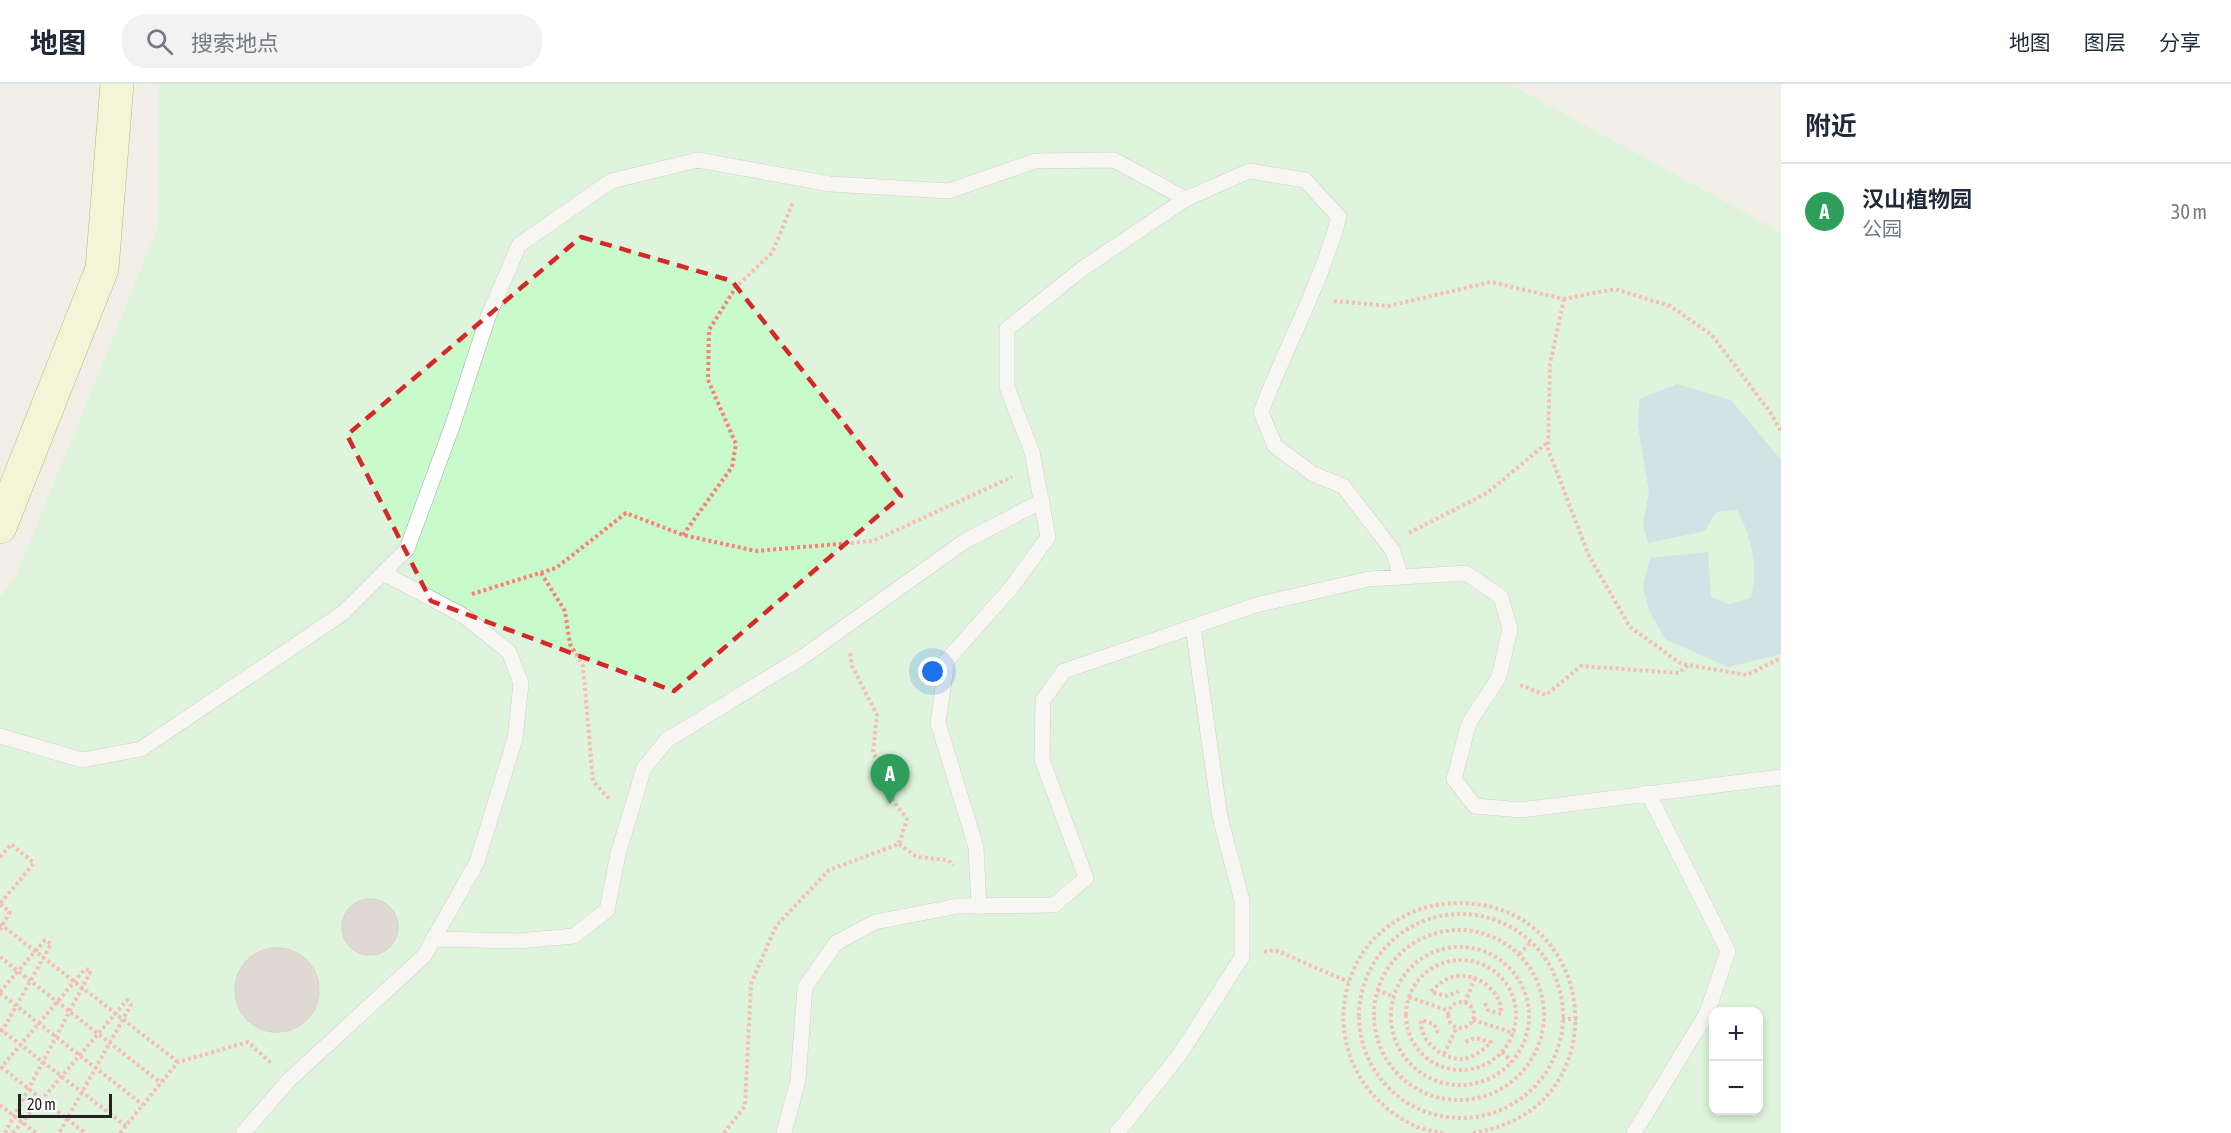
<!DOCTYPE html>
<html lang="zh">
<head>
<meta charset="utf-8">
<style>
	body { margin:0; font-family:"Asap Condensed","Noto Sans SC",sans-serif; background:#f2f2f3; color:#1f2937 }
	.controls { position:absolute; right:18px; bottom:18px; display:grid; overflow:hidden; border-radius:12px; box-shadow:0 3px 9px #0003 }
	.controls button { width:54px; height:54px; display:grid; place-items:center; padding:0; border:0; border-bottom:2px solid #e0e1e3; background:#fff; color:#1f2937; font:30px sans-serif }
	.scale { position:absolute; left:18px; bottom:15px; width:94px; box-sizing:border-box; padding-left:6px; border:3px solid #222; border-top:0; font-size:16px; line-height:21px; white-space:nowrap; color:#222; -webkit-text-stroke:4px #fff; paint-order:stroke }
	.you { position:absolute; left:933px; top:588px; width:21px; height:21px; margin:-15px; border:4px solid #fff; border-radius:50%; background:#1a73e8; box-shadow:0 0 0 9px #1a73e833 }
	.badge { display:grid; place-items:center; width:39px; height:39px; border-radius:50%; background:#d40000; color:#fff; font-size:20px; font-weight:700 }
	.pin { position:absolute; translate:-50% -50px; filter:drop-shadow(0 2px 3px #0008) }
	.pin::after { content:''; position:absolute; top:32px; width:21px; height:18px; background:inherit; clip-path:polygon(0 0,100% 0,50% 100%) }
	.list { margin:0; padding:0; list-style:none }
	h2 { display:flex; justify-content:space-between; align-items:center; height:78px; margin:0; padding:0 24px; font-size:26px }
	h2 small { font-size:20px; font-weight:400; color:#747a83 }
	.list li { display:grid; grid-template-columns:39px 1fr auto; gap:18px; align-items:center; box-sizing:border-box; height:96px; padding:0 24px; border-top:2px solid #e0e1e3 }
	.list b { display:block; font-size:22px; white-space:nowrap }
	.list p { margin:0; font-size:20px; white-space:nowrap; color:#747a83 }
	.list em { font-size:20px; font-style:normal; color:#747a83 }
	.icon { flex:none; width:33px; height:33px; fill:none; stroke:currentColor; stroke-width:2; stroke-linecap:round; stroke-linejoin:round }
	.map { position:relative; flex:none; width:1781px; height:1049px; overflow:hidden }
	header { display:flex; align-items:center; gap:36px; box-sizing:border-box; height:84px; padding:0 30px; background:#fff; border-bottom:2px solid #e0e1e3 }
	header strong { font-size:28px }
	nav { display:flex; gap:33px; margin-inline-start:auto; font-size:21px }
	.search { width:420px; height:54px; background:#f2f2f3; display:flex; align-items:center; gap:15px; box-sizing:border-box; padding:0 21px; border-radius:24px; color:#747a83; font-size:22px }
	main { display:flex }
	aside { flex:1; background:#fff }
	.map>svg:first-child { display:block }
	.park { fill:#c8facc; fill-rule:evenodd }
	.water { fill:#aad3df }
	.building { fill:#c7bfb8; stroke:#c4b6ab; stroke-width:1.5 }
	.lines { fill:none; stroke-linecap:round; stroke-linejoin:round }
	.lane-casing { stroke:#a9a9a9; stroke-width:16 }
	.secondary-casing { stroke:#707d05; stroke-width:34 }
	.path { stroke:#fa8072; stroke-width:4; stroke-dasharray:3 3; stroke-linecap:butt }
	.lane { stroke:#fff; stroke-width:15 }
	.secondary { stroke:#f7fabf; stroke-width:33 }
	.marked { fill:none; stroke:#d62828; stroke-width:4.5; stroke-dasharray:12 8; stroke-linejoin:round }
</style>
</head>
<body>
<header>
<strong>地图</strong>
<div class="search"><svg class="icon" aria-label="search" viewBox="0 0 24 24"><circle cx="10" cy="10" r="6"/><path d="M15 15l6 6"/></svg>搜索地点</div>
<nav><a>地图</a><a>图层</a><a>分享</a></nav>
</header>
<main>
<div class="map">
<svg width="1781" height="1049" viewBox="0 0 1781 1049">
	<rect width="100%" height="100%" fill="#f2efe9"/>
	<!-- park -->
	<path class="park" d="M159 0H1510L1781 148V1049H0V513L16 492 158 143ZM1714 928H1758V1026H1714Z"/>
	<!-- water -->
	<path class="water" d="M1677 300 1731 316 1781 376V570L1728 583 1665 555 1649 526 1643 503 1650 474 1708 468 1711 513 1729 520 1751 514C1759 481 1752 455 1737 426L1716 428 1705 447 1648 459 1643 440 1649 408 1638 342 1639 315Z"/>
	<!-- building -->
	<path class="building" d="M342 843a28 28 0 1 1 56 0a28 28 0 1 1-56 0Z
		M235 906a42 42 0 1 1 84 0a42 42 0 1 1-84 0Z"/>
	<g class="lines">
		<!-- lane casing -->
		<g class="lane-casing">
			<path id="lane" d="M0 652 82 676 141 665 343 529 407 465 453 340 488 233 519 161 611 97 698 76 830 100 949 107 1035 77 1114 76 1186 115
				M979 823 976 763 938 639 947 576 1011 504 1048 453 1032 368 1007 303V245L1082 185 1186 115 1249 87 1305 96 1339 133C1320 202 1286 262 1261 328L1275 362 1313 390 1343 402 1393 467 1401 493
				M433 855 518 857 574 852 607 826 618 770 644 684 667 656 804 572 965 457 1042 417
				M243 1049 289 996 424 872 477 778 515 655 521 599 509 568 464 532 383 489
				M784 1049 798 996 805 903 836 859 875 838 958 822 1054 821 1086 794 1042 676 1043 616 1064 587 1256 521 1369 495 1466 489 1501 513 1510 545 1499 593 1469 639 1454 695 1475 722 1521 726 1781 693
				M1117 1049 1180 970 1242 873V817L1220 733 1193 543
				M1634 1049 1707 929 1728 867 1648 709"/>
		</g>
		<!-- secondary casing -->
		<g class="secondary-casing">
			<path id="secondary" d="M0 443 102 185 117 0"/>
		</g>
		<!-- path -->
		<path class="path" d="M1564 215 1550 280 1548 365 1589 472 1630 543 1680 579 1688 581 1747 591 1781 574
			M1334 217 1388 222 1491 198 1564 215 1615 205 1670 222 1712 251 1770 328 1781 347
			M1409 449 1487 409 1548 358
			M683 451 732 383 736 360 708 296 709 246 736 203 772 169 793 118
			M541 489 565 527 570 560 583 582 593 697 610 716
			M472 510 556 484 626 429 683 451 756 467 873 457 1012 393
			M1520 601 1546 611 1581 582 1679 589 1688 581
			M899 760 917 773 947 776 954 781
			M0 773 11 760 34 779 0 820
			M1359 932a102 102 0 1 1 204 0a102 102 0 1 1-204 0Z
			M0 840 178 978
			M1374 931a85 85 0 1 1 170 0a85 85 0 1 1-170 0Z
			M0 846 10 828 0 820
			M1391 932a69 69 0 1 1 138 0a69 69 0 1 1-138 0Z
			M1264 868 1275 866 1349 898
			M1519 870 1531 858
			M0 873 161 999
			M1406 931a55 55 0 1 1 110 0a55 55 0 1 1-110 0Z
			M1377 906 1394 913
			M1459 907 1447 912 1431 908C1438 900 1448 892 1460 892 1480 890 1503 910 1501 930L1488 926 1484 917
			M0 908 45 856 51 860 0 951
			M0 909 143 1021
			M1409 913 1449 927
			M1448 931a13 13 0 1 1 26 0a13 13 0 1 1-26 0Z
			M1465 919 1475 894
			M1562 935H1577
			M1473 936 1514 949
			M0 945 126 1042
			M1438 949 1434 940 1421 936C1419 956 1442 976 1462 975 1473 974 1484 966 1491 958L1475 954 1463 959
			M1502 968 1512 978
			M1444 970 1457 943
			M1 983 85 1049
			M0 985 85 885 91 887 5 1049
			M0 1021 36 1049
			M13 1049 127 916 131 921 59 1049
			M120 1049 178 978 248 958 272 980
			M724 1049 745 1022 751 900 776 842 829 786 899 760 907 735 889 711 884 688 873 669 877 631 852 582 850 569
			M1443 1049C1434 1047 1422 1046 1413 1041 1349 1010 1324 935 1360 873 1375 847 1408 825 1437 821 1599 797 1629 1027 1472 1049"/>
		<!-- lane -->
		<use href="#lane" class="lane"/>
		<!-- secondary -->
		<use href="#secondary" class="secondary"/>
	</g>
	<!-- marked area -->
	<path d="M0 0H1781V1049H0ZM581 153 732 197 901 412 674 607 431 517 347 351Z" fill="#f2efe9" fill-opacity=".55" fill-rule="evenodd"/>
	<path class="marked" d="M581 153 732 197 901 412 674 607 431 517 347 351Z"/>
</svg>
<div class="controls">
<button>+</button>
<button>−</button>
</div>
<div class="scale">20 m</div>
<div class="you"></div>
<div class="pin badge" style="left:890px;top:720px;background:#2e9e5b">A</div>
</div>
<aside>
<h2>附近<small></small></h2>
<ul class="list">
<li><span class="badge" style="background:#2e9e5b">A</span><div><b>汉山植物园</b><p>公园</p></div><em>30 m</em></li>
</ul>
</aside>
</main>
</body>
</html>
